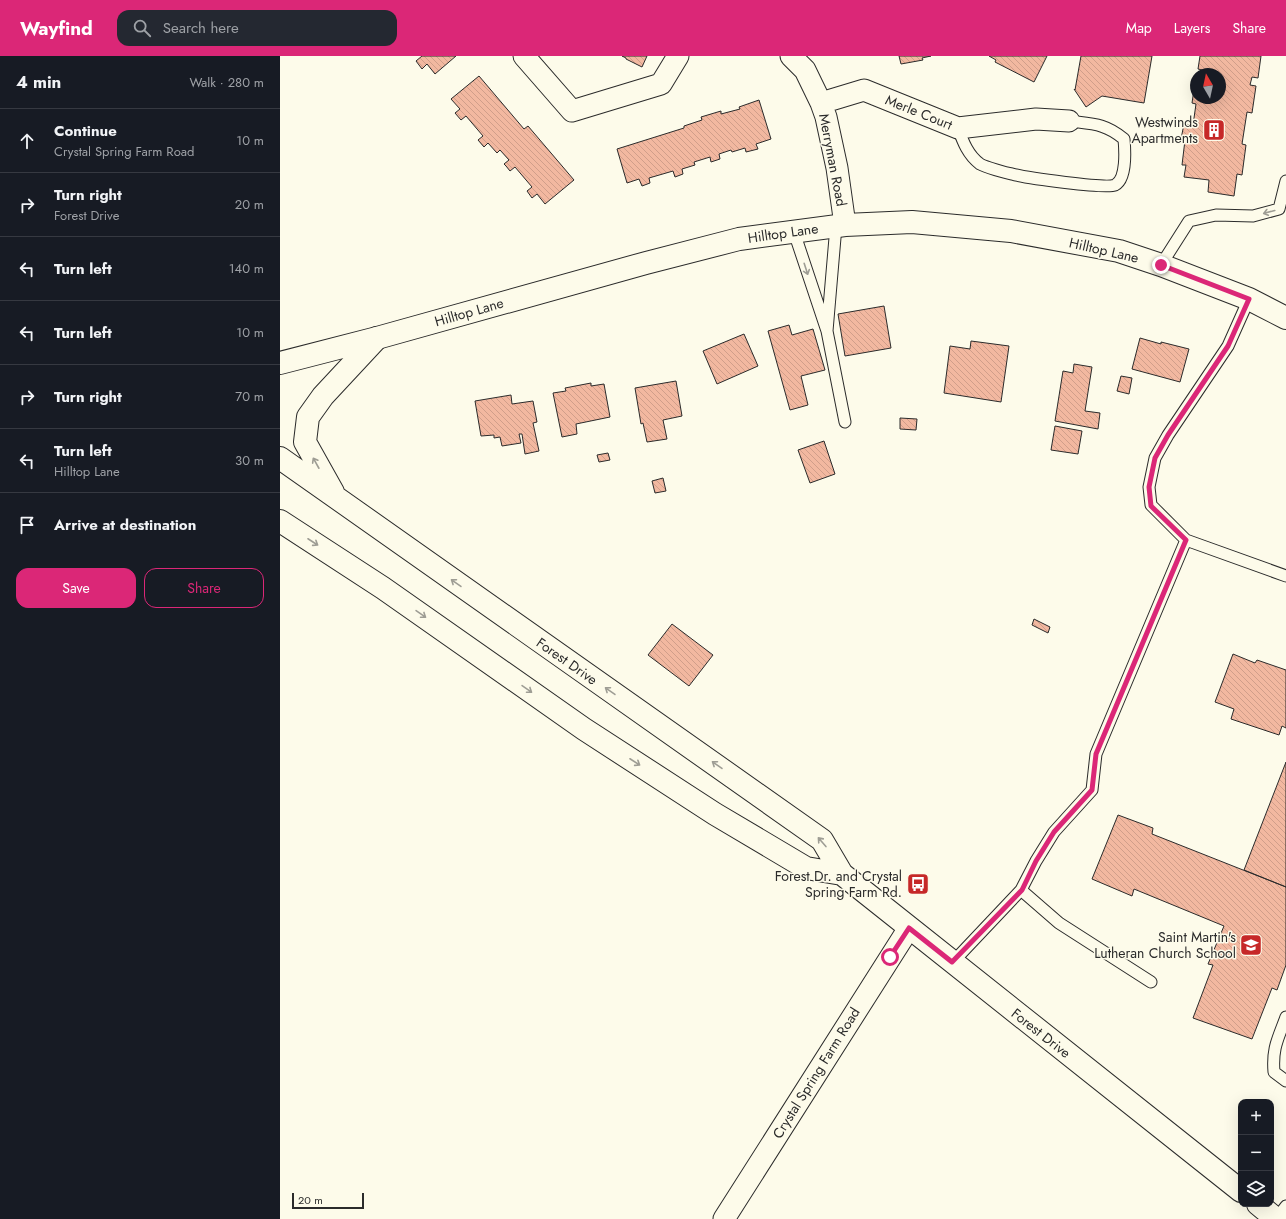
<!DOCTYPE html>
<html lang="en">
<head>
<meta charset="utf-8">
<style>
	body { margin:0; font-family:Jost,sans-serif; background:#242831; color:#f1f3f6 }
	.controls { position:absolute; right:12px; bottom:12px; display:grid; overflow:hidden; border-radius:8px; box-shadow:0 4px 16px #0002 }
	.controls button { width:36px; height:36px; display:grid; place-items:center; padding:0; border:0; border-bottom:1px solid #363941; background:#171b24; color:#f1f3f6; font:20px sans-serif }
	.compass { position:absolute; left:910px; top:12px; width:36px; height:36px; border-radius:50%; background:#171b24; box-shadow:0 4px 16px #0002; rotate:351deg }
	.scale { position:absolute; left:12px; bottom:10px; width:72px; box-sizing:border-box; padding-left:4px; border:2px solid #2b2b2b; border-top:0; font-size:11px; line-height:14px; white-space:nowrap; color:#2b2b2b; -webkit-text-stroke:3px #fdfbea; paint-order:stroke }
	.stop { position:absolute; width:12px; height:12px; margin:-9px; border:3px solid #db2777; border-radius:50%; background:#fff }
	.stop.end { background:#db2777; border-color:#fff; box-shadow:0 1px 4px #0008 }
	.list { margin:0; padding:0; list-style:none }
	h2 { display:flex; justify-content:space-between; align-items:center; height:52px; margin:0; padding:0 16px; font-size:17px }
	h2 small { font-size:13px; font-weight:400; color:#9ea1a6 }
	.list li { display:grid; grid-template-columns:26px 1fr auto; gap:12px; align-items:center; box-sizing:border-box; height:64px; padding:0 16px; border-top:1px solid #363941 }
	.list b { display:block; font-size:15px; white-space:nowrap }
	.list p { margin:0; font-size:13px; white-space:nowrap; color:#9ea1a6 }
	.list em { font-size:13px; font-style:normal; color:#9ea1a6 }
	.actions { display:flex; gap:8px; padding:12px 16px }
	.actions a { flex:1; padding:9px 0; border:1px solid #db2777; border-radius:12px; text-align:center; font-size:14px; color:#db2777 }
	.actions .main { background:#db2777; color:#fff }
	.icon { flex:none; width:22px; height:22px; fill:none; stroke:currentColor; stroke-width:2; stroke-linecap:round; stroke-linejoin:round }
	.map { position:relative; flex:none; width:1006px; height:1163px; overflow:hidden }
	header { display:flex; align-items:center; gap:24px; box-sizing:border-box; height:56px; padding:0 20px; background:#db2777; color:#fff }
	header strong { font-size:19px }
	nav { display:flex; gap:22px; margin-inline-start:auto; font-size:14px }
	.search { width:280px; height:36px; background:#242831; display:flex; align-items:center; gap:10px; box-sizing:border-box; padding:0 14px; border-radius:12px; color:#9ea1a6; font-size:15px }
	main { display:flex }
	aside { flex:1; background:#171b24 }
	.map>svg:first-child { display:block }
	.building { fill:url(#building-back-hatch); stroke:#2b2b2b }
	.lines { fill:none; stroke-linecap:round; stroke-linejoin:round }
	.service-casing { stroke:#2b2b2b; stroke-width:13 }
	.minor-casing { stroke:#2b2b2b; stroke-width:23 }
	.tertiary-casing { stroke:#2b2b2b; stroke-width:24 }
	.primary-casing { stroke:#2b2b2b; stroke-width:24 }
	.service { stroke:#fdfbea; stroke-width:11 }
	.minor { stroke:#fdfbea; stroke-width:21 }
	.tertiary { stroke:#fdfbea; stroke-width:22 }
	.primary { stroke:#fdfbea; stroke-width:22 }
	.oneway { stroke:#9e9d94 }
	.route { stroke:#db2777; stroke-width:5 }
	.labels { text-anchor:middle; stroke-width:3; stroke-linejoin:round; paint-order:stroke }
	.street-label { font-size:14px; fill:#2b2b2b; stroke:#fdfbea }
	.poi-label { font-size:14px; fill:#2b2b2b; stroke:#fdfbea; text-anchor:end }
</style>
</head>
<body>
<header>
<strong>Wayfind</strong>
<div class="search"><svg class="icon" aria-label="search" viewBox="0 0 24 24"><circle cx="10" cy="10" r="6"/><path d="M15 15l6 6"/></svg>Search here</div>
<nav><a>Map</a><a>Layers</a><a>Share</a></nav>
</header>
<main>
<aside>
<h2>4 min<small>Walk · 280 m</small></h2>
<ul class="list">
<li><svg class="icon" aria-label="ahead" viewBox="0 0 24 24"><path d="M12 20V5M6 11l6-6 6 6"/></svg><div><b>Continue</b><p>Crystal Spring Farm Road</p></div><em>10 m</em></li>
<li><svg class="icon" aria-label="right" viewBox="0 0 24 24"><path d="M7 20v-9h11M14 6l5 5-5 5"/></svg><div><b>Turn right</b><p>Forest Drive</p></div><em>20 m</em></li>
<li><svg class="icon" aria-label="left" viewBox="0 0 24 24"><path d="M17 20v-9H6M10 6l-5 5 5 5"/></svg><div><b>Turn left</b></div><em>140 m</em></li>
<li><svg class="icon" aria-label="left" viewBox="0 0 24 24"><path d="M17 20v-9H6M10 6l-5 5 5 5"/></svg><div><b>Turn left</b></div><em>10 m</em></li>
<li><svg class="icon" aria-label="right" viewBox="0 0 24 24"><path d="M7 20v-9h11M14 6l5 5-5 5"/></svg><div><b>Turn right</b></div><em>70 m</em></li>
<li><svg class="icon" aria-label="left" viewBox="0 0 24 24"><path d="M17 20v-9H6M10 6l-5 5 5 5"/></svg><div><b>Turn left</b><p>Hilltop Lane</p></div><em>30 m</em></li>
<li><svg class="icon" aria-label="arrive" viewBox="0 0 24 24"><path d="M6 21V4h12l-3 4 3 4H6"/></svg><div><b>Arrive at destination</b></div></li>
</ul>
<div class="actions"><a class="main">Save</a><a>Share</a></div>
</aside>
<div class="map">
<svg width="1006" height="1163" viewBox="0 0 1006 1163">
	<defs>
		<pattern id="building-back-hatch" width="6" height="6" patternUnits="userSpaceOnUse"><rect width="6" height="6" fill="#f2b8a0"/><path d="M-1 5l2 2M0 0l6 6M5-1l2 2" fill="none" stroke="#d09e8a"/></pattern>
	</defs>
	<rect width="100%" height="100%" fill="#fdfbea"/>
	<!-- building -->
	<path class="building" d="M142 0H176L155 18 147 8 142 13 136 5Z
		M342 0H367L362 11 346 3V2Z
		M619 0H651L642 2 643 4 621 8Z
		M709 0H767L754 26 715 6 716 4Z
		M801 0H872L864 47 822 40 806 51 794 33 795 34Z
		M920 0H981L978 22 972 21 970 29 976 30 972 57 967 56 962 88 966 89 962 119 957 118 954 140 928 136 929 124 904 121 906 109H902L905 84 901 83 904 68 913 69 916 48 912 47 916 20V42H940V18H921L922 14 918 13Z
		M199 20 244 73 248 70 294 124 265 148 257 138 252 142 247 135 252 131 235 111 230 115 226 110 224 108 229 104 220 94 217 97 208 87 204 91 198 84 203 80 186 60 181 64 175 57 180 53 171 43Z
		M479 44 491 83 476 88 478 93 466 96 465 92 452 96 451 94 439 98 440 103 431 106 430 101 414 106 415 109 402 113 403 118 395 121 393 115 369 122 370 127 362 130 359 123 347 127 337 93 404 72V70L422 64 421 61 441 55V58L460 53 459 51Z
		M604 250 611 292 565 300 558 258Z
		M509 269 512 279 533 273 545 314 521 320 528 349 510 354 488 275Z
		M464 278 478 310 437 328 423 295Z
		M860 282 881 288V286L909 293 900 326 852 313Z
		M691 285 729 290 721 346 664 337 670 290 690 293Z
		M794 308 812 311 805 355 820 357 818 373 775 365 783 315 793 317Z
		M841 320 852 322 849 338 837 335Z
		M396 325 402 360 383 364 387 383 367 386 363 367 361 368 355 332Z
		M311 327V330L324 328 330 361 296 368 297 378 282 381 273 337 286 335 285 332Z
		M231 339 232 348 253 345 257 366 253 367 259 395 245 398 242 378H239L241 387 222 390 220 381 214 382V379L201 380 195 345Z
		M620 362 637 363 636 374 620 373Z
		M775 370 802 375 798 398 771 394Z
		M544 385 555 418 530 427 518 394Z
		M328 397 330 404 319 406 317 399Z
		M383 422 386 435 375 437 372 425Z
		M754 563 770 571 768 577 752 569Z
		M392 568 433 599 409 630 368 599Z
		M953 598 975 607 977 604 1006 614V672L1002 670 999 679 951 663 954 653 935 646Z
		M1006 706V831L964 814Z
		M838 759 873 772 872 778 1006 831V909L997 934 992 932 972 983 913 962 933 909 928 908 944 870 854 833 852 840 812 823Z"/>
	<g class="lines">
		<!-- service casing -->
		<g class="service-casing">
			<path id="service" d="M678 72C683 86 688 99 700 108 705 111 726 117 732 118 746 122 826 133 835 129 847 123 845 94 844 83 825 67 812 68 789 65
				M514 176 547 275 556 170
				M881 209 909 165 936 159 973 160 999 153 1006 125
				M547 275 565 366
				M906 484 871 449 869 431 875 402 888 379 948 290 969 243
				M741 834 756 805 774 776 812 734 816 698 906 484 1006 520
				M672 907 741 834 779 867 871 926
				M1006 961C998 983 992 992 994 1016L1006 1025
				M996 1163 1006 1150"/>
		</g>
		<!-- minor casing -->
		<g class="minor-casing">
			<path id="minor" d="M244 0 292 55 381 28 398 0
				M511 0 525 14 541 47 546 61 557 112 565 169
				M541 47 584 34 678 72 756 63 789 65
				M444 1163 629 872"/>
		</g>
		<!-- tertiary casing -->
		<g class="tertiary-casing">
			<path id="tertiary" d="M0 307 97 282 366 207 459 183 565 169 632 166 731 175 839 195 881 209 969 243 1006 262"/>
		</g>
		<!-- primary casing -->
		<g class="primary-casing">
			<path id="primary" d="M0 402 542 784 562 818 961 1135
				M53 436 25 386 28 361 43 340 97 282
				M0 465 103 532 304 673 435 758 526 812 562 818
				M978 1148 996 1163"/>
		</g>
		<!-- service -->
		<use href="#service" class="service"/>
		<!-- minor -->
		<use href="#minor" class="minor"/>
		<!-- tertiary -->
		<use href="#tertiary" class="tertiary"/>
		<!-- primary -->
		<use href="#primary" class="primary"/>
	</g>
	<!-- one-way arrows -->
	<defs><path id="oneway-shaft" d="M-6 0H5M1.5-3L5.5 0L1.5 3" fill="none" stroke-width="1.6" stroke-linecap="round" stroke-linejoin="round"/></defs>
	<g class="oneway">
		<use href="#oneway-shaft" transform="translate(989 156) rotate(165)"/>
		<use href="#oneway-shaft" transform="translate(526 213) rotate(72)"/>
		<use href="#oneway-shaft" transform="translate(36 407) rotate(-119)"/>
		<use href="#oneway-shaft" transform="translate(33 486) rotate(33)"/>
		<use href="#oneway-shaft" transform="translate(176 527) rotate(-145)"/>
		<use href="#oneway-shaft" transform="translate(141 558) rotate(35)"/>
		<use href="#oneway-shaft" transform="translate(247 633) rotate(35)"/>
		<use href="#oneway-shaft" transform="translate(330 635) rotate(-145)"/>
		<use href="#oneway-shaft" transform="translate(355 706) rotate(33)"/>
		<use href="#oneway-shaft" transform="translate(437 709) rotate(-145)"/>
		<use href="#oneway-shaft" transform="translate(542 786) rotate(-131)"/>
	</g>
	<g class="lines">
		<!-- route -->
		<path class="route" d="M610 901 629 872 672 906 742 834 756 805 774 776 812 734 816 698 906 484 871 450 869 431 875 402 888 379 948 290 969 243 881 209"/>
	</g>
	<!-- icons -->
	<defs>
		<g id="building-square" transform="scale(1.15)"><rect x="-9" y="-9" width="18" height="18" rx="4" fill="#c62828" stroke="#fdfbea"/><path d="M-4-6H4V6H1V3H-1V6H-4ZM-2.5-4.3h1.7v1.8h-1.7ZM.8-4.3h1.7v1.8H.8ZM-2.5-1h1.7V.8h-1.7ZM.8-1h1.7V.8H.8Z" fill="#fff"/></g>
		<g id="bus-square" transform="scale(1.15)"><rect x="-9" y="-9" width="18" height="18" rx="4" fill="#c62828" stroke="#fdfbea"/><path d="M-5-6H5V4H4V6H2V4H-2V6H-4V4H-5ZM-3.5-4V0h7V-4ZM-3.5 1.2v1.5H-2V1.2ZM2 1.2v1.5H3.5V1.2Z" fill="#fff"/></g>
		<g id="school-square" transform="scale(1.15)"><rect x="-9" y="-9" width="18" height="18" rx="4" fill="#c62828" stroke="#fdfbea"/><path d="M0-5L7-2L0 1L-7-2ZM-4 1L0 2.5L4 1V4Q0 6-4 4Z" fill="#fff"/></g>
	</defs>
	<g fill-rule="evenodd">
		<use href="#building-square" x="934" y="74"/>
		<use href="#bus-square" x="638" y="828"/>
		<use href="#school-square" x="971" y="889"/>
	</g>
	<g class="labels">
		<!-- street labels -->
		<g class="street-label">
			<text transform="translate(639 56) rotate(22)" y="5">Merle Court</text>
			<text transform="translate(553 104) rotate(79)" y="5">Merryman Road</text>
			<text transform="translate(503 177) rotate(-8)" y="5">Hilltop Lane</text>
			<text transform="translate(824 194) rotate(13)" y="5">Hilltop Lane</text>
			<text transform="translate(189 256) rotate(-16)" y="5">Hilltop Lane</text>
			<text transform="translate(287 605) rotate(35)" y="5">Forest Drive</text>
			<text transform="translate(761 977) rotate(38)" y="5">Forest Drive</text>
			<text transform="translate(536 1017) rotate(-58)" y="5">Crystal Spring Farm Road</text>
		</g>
		<!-- poi labels -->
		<g class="poi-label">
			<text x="918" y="71">Westwinds<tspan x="918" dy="16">Apartments</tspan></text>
			<text x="622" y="825">Forest Dr. and Crystal<tspan x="622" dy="16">Spring Farm Rd.</tspan></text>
			<text x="956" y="886">Saint Martin's<tspan x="956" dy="16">Lutheran Church School</tspan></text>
		</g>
	</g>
</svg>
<div class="controls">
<button>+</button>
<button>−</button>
<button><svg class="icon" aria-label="layers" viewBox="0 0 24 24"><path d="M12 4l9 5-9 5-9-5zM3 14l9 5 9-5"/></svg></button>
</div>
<svg class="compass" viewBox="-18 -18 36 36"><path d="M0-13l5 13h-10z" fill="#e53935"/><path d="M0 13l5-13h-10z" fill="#9ea1a6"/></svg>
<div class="scale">20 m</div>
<div class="stop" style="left:610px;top:901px"></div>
<div class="stop end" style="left:881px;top:209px"></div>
</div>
</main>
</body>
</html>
